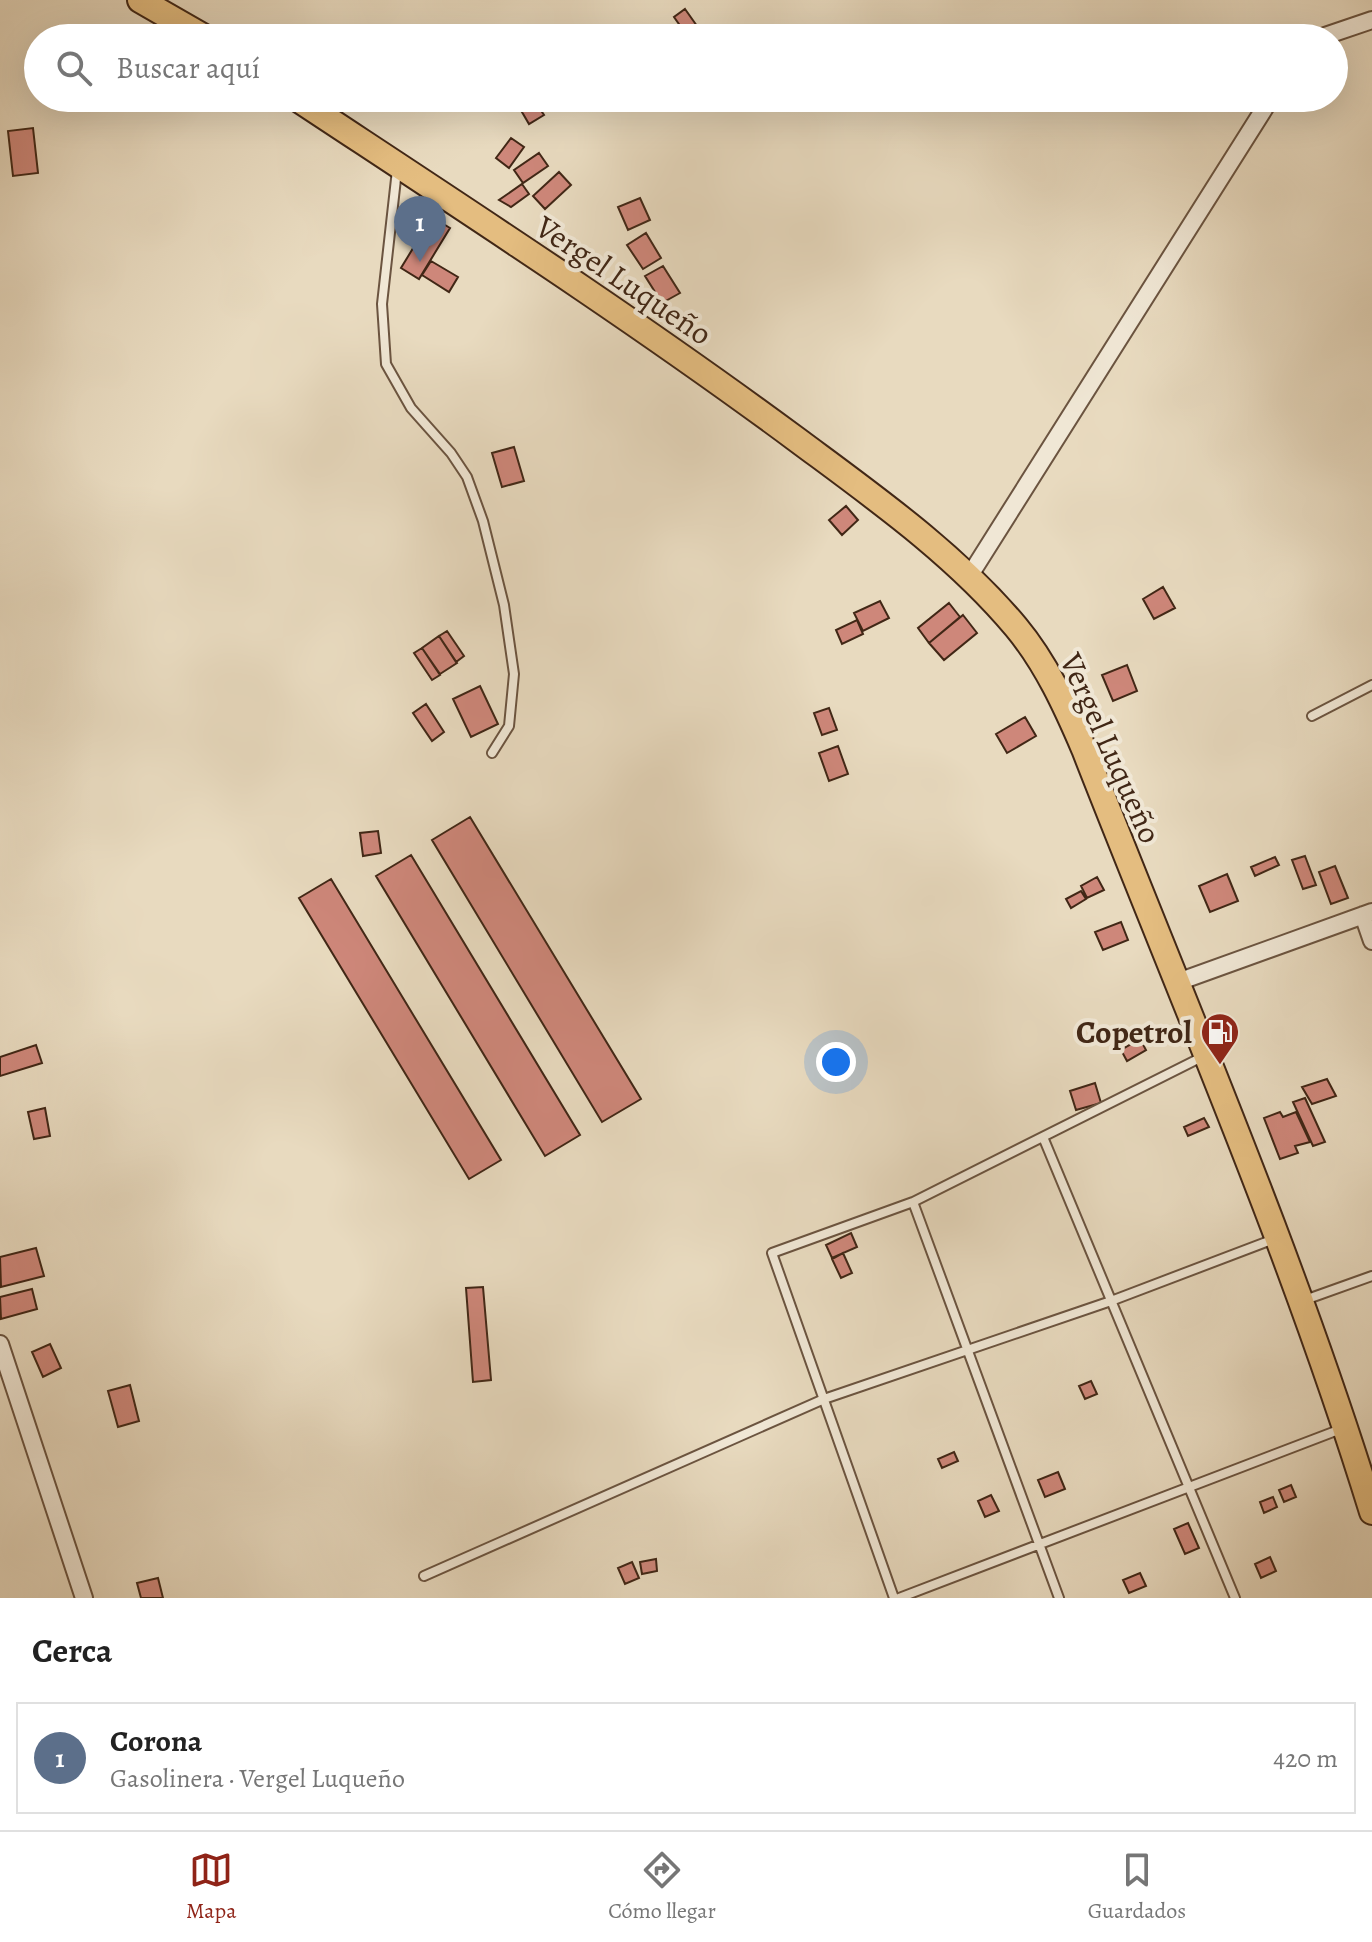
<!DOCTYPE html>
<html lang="es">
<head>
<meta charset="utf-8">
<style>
	body { margin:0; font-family:Alegreya,serif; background:#f6f6f6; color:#222 }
	.you { position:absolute; left:836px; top:1062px; width:28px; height:28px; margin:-20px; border:6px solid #fff; border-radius:50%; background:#1a73e8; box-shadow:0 0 0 12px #1a73e833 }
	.badge { display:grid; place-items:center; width:52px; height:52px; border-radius:50%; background:#8f2418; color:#fff; font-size:26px; font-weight:700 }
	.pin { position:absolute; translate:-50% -66px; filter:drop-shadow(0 2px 4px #0008) }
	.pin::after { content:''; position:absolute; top:42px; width:28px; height:24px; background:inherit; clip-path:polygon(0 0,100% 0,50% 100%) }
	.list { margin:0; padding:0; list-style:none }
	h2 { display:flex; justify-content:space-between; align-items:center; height:104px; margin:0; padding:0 32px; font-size:34px }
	h2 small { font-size:26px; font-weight:400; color:#767676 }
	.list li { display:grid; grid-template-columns:52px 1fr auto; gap:24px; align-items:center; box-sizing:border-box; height:112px; margin:0 16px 16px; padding:0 16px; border:2px solid #e0e0e0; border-radius:0px }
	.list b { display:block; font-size:30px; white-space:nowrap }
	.list p { margin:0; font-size:26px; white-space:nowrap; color:#767676 }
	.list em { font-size:26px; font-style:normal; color:#767676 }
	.icon { flex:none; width:44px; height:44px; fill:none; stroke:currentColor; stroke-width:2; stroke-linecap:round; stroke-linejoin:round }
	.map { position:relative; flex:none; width:1372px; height:1598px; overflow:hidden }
	.search { position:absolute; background:#fff; box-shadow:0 8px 32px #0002; left:24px; right:24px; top:24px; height:88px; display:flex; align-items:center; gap:20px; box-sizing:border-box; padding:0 28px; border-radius:44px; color:#767676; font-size:30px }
	.sheet { height:232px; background:#fff }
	nav { display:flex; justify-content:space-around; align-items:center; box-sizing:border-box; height:112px; border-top:2px solid #e0e0e0; background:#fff; font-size:22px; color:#767676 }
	nav a { display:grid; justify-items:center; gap:4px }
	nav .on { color:#8f2418 }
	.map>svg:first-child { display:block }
	.building { fill:#ce877a; stroke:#412716; stroke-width:2 }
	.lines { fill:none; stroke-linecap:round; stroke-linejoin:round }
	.service-casing { stroke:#6b5440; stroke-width:12 }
	.minor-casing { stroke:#6b5440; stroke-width:20 }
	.primary-casing { stroke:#412716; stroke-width:28 }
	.service { stroke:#f0e7d5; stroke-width:8 }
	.minor { stroke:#f0e7d5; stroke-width:16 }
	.primary { stroke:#e4bd80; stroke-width:24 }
	.labels { text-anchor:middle; stroke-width:8; stroke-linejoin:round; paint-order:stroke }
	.street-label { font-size:32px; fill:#412716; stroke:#f0e7d5 }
	.poi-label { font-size:32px; font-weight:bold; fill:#412716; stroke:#f0e7d5; text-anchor:end }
</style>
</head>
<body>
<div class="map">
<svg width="1372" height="1598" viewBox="0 0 1372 1598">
	<rect width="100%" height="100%" fill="#e8dabf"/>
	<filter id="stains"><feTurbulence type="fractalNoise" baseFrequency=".0025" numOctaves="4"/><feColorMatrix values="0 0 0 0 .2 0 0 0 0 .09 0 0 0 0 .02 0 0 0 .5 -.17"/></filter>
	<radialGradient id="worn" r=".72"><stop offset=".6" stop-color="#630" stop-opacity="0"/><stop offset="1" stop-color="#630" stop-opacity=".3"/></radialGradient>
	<!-- building -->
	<path class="building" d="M685 9 697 26 686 34 674 17Z
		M536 103 544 115 529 124 522 112Z
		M33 128 38 173 13 176 8 131Z
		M511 138 524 147 509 168 496 158Z
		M539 153 548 166 523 183 514 170Z
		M559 172 571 185 545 209 533 196Z
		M522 184 529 194 511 207 499 200Z
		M640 198 650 220 628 230 618 207Z
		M432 217 450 228 419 279 401 268Z
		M646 233 661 258 643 269 627 245Z
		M431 261 458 277 449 292 422 275Z
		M663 266 680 293 662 303 645 276Z
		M514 447 524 481 502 487 492 453Z
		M846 506 858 520 842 535 829 520Z
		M1163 587 1175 608 1154 619 1143 599Z
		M880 601 889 618 863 631 854 613Z
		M949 603 960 617 929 643 918 628Z
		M963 615 977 633 944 660 929 643Z
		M857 620 863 634 842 644 836 630Z
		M447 631 464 656 456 662 439 636Z
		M439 636 457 663 440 674 422 648Z
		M422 648 440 675 432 680 414 653Z
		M1127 665 1137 691 1113 701 1102 675Z
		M480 686 498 724 471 737 453 699Z
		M426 704 444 732 432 741 413 713Z
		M829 708 837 730 822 735 814 713Z
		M1025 717 1036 736 1007 753 996 734Z
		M838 746 848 774 829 781 819 753Z
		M470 817 641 1099 602 1122 432 840Z
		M378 831 381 853 363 856 360 833Z
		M411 855 580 1135 545 1156 376 876Z
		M1305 856 1316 885 1303 889 1292 860Z
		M1275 857 1279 865 1255 876 1251 867Z
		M1335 866 1348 898 1331 904 1319 872Z
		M1227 874 1238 901 1210 912 1199 886Z
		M1097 877 1104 890 1087 898 1081 886Z
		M331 879 501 1160 469 1179 299 898Z
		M1081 891 1086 899 1071 908 1066 899Z
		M1121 922 1128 940 1103 950 1095 932Z
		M1140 1039 1146 1050 1127 1061 1121 1050Z
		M36 1045 42 1063 0 1076V1057Z
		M1327 1079 1336 1096 1312 1104 1302 1087Z
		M1095 1083 1101 1103 1076 1110 1070 1091Z
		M1305 1098 1325 1142 1313 1146 1293 1102Z
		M45 1108 50 1136 34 1139 28 1112Z
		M1280 1112 1283 1117 1296 1112 1310 1142 1295 1146 1298 1153 1280 1159 1264 1118Z
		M1204 1118 1209 1127 1188 1136 1184 1127Z
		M851 1233 857 1247 832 1258 826 1245Z
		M36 1248 44 1276 1 1287 0 1257Z
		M843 1253 852 1273 841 1278 832 1259Z
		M483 1287 491 1380 473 1382 466 1288Z
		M32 1289 37 1309 1 1319 0 1297Z
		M50 1344 61 1368 43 1377 32 1352Z
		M1091 1381 1097 1394 1085 1399 1079 1386Z
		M130 1385 139 1421 118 1427 108 1391Z
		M954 1452 958 1461 942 1468 938 1459Z
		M1058 1472 1065 1489 1045 1497 1038 1480Z
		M1291 1485 1296 1497 1284 1502 1279 1490Z
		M991 1495 999 1511 985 1517 978 1501Z
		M1273 1497 1277 1507 1264 1513 1260 1502Z
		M1188 1523 1199 1548 1185 1554 1174 1529Z
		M1270 1557 1276 1571 1261 1578 1255 1564Z
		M656 1559 657 1571 642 1574 640 1562Z
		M632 1562 639 1578 625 1584 618 1568Z
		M1140 1573 1146 1586 1129 1593 1123 1580Z
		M158 1578 163 1598H141L137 1583Z"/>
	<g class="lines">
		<!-- service casing -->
		<g class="service-casing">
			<path id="service" d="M397 170 382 304 386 364 411 408 451 453 467 477 483 521 504 605 514 674 509 726 492 753
				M1312 716 1372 685
				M1043 1137 1235 1598
				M913 1202 1059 1598
				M1302 1301 1372 1276
				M424 1576 824 1399 1111 1301 1274 1239
				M894 1598 772 1253 913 1202 1202 1057
				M899 1598 1341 1429"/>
		</g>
		<!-- minor casing -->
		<g class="minor-casing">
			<path id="minor" d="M1319 38 1372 20
				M970 575 1271 98
				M1363 915 1372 941
				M1175 983 1372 912
				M0 1344 84 1598"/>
		</g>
		<!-- primary casing -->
		<g class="primary-casing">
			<path id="primary" d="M140 0 206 38
				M296 98C464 209 634 319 796 439 874 497 954 553 1016 627 1046 663 1066 707 1084 749 1183 1002 1292 1252 1372 1512"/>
		</g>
		<!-- service -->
		<use href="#service" class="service"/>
		<!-- minor -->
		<use href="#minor" class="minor"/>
		<!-- primary -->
		<use href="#primary" class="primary"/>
	</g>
	<!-- icons -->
	<defs>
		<g id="fuel-pin" transform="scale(2)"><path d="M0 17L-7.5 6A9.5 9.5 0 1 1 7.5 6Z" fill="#8f2418" stroke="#f0e7d5"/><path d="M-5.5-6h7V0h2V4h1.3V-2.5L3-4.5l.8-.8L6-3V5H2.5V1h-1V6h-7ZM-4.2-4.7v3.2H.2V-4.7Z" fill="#fff"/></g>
	</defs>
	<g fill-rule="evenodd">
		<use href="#fuel-pin" x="1220" y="1032"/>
	</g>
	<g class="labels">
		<!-- street labels -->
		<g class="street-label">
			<text transform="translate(624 280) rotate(34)" y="11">Vergel Luqueño</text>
			<text transform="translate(1111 748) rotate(66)" y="11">Vergel Luqueño</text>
		</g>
		<!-- poi labels -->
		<g class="poi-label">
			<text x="1192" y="1043">Copetrol</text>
		</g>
	</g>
	<rect width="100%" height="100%" filter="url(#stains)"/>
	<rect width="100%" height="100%" fill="url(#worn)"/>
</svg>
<div class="you"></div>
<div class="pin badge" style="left:420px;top:262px;background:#5c6f8a">1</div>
<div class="search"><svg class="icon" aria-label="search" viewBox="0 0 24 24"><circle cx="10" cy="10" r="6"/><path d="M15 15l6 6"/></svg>Buscar aquí</div>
</div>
<section class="sheet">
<h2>Cerca<small></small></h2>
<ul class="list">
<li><span class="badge" style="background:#5c6f8a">1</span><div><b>Corona</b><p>Gasolinera · Vergel Luqueño</p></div><em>420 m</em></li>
</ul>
</section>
<nav>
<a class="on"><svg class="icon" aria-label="map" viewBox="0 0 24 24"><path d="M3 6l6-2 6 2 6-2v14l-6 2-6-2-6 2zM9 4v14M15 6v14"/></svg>Mapa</a>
<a><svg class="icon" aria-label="directions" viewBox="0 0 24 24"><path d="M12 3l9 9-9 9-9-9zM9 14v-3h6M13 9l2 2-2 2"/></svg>Cómo llegar</a>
<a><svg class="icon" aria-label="saved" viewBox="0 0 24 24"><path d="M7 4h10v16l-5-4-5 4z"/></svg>Guardados</a>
</nav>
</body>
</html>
